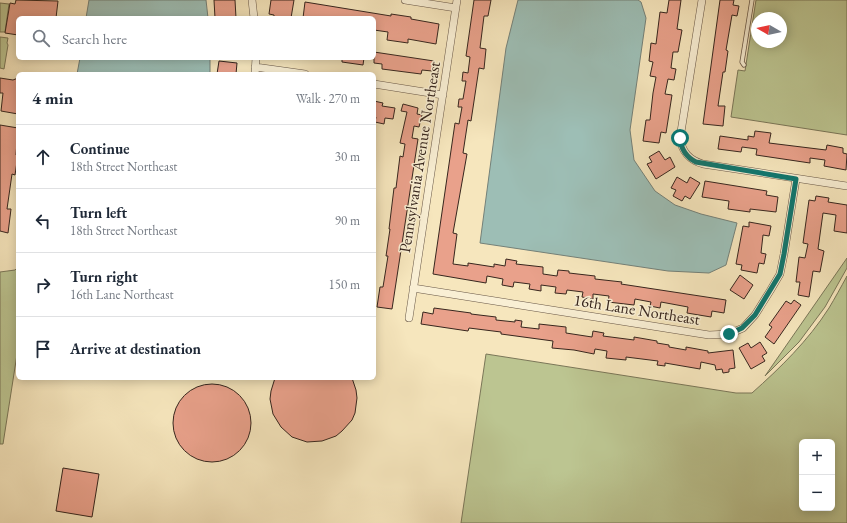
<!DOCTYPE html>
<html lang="en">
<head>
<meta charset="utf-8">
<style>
	body { margin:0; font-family:"EB Garamond",serif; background:#f6f6f7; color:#1f2937 }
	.controls { position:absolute; right:12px; bottom:12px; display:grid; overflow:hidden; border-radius:6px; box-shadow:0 2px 10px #0003 }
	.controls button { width:36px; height:36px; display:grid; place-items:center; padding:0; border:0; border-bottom:1px solid #e0e1e3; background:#fff; color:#1f2937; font:20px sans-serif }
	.compass { position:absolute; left:751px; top:12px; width:36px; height:36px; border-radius:50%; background:#fff; box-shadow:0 2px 10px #0003; rotate:279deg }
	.stop { position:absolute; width:12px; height:12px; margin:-9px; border:3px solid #0f766e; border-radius:50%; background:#fff }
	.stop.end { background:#0f766e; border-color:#fff; box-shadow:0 1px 4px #0008 }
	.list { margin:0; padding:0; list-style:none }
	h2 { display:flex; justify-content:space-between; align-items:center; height:52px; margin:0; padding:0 16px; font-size:17px }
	h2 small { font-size:13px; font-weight:400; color:#747a83 }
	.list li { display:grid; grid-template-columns:26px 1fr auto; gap:12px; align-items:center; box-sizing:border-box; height:64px; padding:0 16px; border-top:1px solid #e0e1e3 }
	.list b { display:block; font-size:15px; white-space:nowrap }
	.list p { margin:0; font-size:13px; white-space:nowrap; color:#747a83 }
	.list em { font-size:13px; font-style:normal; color:#747a83 }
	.icon { flex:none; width:22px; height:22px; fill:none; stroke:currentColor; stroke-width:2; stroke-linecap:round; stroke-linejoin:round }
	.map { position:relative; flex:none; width:847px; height:523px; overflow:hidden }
	.search { position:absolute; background:#fff; box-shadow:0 2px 10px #0003; left:16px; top:16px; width:360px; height:44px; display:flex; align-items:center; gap:10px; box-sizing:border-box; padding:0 14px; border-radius:6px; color:#747a83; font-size:15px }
	.panel { position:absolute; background:#fff; box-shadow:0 2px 10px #0003; left:16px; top:72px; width:360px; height:308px; border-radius:6px }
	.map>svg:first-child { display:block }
	.green { fill:#bcc591; stroke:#7a7658; fill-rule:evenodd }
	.water { fill:#9dbeb5; stroke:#748179 }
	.building { fill:#e9a18b; stroke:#37261e }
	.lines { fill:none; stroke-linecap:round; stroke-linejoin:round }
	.lane-casing { stroke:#675646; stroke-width:5 }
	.street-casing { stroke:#675646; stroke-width:8 }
	.lane { stroke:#f9efd4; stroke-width:3.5 }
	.street { stroke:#f9efd4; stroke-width:7 }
	.route { stroke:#0f766e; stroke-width:5 }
	.labels { text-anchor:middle; stroke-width:3; stroke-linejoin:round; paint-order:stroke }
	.street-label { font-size:16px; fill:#37261e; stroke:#f9efd4 }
</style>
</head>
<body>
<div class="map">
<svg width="847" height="523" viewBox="0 0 847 523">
	<rect width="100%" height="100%" fill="#f6e6bd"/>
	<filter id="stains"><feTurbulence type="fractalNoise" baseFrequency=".005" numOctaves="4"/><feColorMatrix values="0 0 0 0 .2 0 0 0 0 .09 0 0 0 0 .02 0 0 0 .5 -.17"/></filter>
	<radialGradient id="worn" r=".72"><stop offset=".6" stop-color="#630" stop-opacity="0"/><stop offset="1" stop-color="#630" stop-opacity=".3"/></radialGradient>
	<!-- green -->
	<path class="green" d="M756 0H847V135L731 117 738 70 745 71ZM757 18H781V42H757Z
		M0 3 9 4 5 32H0Z
		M0 37 8 38 7 43 8 45 4 69 0 68Z
		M847 258V268L825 307 799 342 765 376Z
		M18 267V348L3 444H0V272L15 270Z
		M847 276V523H461L486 354 736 393H752C780 368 808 341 829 308 835 298 841 287 847 276ZM802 442H832V508H802Z"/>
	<!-- water -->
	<path class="water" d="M89 0H206L208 18H86Z
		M518 0H638L641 2 646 18 630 130 634 160 655 191 675 205 701 214 737 223 726 265 709 273 668 271 480 243 506 48Z
		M80 58H210V74H77Z"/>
	<!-- building -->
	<path class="building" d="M16 0 58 1 56 18H18V35L5 33 10 3 15 4Z
		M214 0H235L236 18H215Z
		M271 0H294L291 18H274V15L269 14Z
		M474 0H491L488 16H484L480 48 486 49 484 69 479 68 471 121 468 120 463 153 467 154 453 233 457 234 453 264 468 266V263L494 267V264L505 266 506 259 517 261 516 264 543 267V274L557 276 558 270 569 271V273L595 276V279L622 282 621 284 726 300 724 313 712 311 711 317 687 313 688 307 661 302 660 308 650 306 651 302 635 299 634 305 608 302 609 296 593 294V299L582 297 583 292 567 290 566 294 555 293 556 287 541 285V291L529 289 530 284 514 282 513 287 502 285 503 279 487 276 486 283 433 274 455 123 459 124 462 107H458L459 99H463L466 81H462L463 72 468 73 470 57 466 56Z
		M669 0H681L677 29 682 30 678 52H673L671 68 676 69 674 80 668 79 665 94 672 95 666 133 661 132 659 143 643 141 646 120H650L653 93 656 77 650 76 653 62 649 61 651 43 656 44 660 12 667 13Z
		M720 0H734L733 5 739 6 737 16 732 15 726 50 728 51 725 72H723L718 106H725L723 126 703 124Z
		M305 2 391 16V14L411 17V19L439 24 436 44 408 39V43L387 40 388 32 374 30V18H303Z
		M374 52 434 61 432 71 422 70 421 74 382 69V64L374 63Z
		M342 58H364L363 65 342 62Z
		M219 61 237 63 236 74H217Z
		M0 78 13 80 18 78V114L1 111 3 93H0Z
		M374 101 383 103 382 106 395 108 393 119 385 118 384 124 375 122 376 117H374Z
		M403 104 418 108 417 114 422 115 419 127 414 126 412 138 418 139 392 309 377 307 380 287H383L388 256H386L390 229H389L394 188H396L400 156 403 157 405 144 400 143 407 112 401 111Z
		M0 125 18 128 16 155H18L15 175 12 174 7 209H11L8 233 0 231Z
		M755 131 771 133 769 143 826 150 827 145 843 148V153L847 154 846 170 824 166 825 160 810 158V163L756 155 757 149 742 147 741 152 718 149 720 136 748 140V136L754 137Z
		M659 151 665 160 670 157 675 167 656 179 647 164 652 162 649 157Z
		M677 177 687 183 690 177 700 183 690 199 685 196 682 201 673 196 676 190 671 188Z
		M705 181 767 191 766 195 778 197 776 212 750 209V212L728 209 729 201 702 197Z
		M816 196 829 198 828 202 847 205V233L834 231 836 215 823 213 818 249 824 251 820 272 813 271 809 297 798 295 800 282H796L799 257 805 258 808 244 803 243 809 200 815 201Z
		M749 222 771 226 769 236 763 235 761 253 766 254 764 264 759 263 757 273 741 270 742 265 736 264 743 226 749 227Z
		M740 275 753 285 744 299 730 290Z
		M794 300 801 305 774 344 765 337 772 327 769 325 786 301 791 304Z
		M434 308 471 313V314L496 317V320L515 322V320L522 321 521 327 539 329V324L566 327V333L592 337 593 331 604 333 603 336 634 340V337L657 341V343L669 345V347L686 350V347L708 351V353L733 350 735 368 729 369V372L723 373 722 369 716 370 715 365 701 362 700 369 665 363V366L657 365 658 361 626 357V360L606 358 607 351 595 349 594 354 574 350 552 348 553 341 501 334V332L469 328 468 331 421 324 423 312 433 314Z
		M760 342 767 353 762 356 765 361 751 369 739 348 748 343 751 348Z
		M275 378H352L356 390 357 398 355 413 352 420 342 431 336 436 322 441 307 442 292 437 281 427 273 414 270 399 271 391Z
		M173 423a39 39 0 1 1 78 0a39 39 0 1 1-78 0Z
		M63 468 99 474 92 517 56 511Z"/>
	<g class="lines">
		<!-- lane casing -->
		<g class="lane-casing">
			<path id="lane" d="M744 65 742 62 752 0"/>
		</g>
		<!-- street casing -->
		<g class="street-casing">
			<path id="street" d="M252 0 254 18
				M405 0 456 8
				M702 0 680 138C682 152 689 160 703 164L847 186
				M255 67 305 74
				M255 74 256 58
				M374 84 443 95
				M413 288 709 335 729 334 743 328 755 315 770 291 780 274 784 254 796 179
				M409 318 457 0"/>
		</g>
		<!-- lane -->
		<use href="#lane" class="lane"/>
		<!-- street -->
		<use href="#street" class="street"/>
	</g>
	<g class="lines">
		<!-- route -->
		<path class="route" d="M680 138C681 149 686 157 696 162L796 179 784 254 780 274 755 315 742 328 729 334"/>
	</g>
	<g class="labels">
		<!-- street labels -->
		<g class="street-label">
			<text transform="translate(419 157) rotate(-81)" y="6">Pennsylvania Avenue Northeast</text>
			<text transform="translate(637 309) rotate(9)" y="6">16th Lane Northeast</text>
		</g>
	</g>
	<rect width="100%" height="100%" filter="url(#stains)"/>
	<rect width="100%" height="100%" fill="url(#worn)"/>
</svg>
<div class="controls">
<button>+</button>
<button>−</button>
</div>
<svg class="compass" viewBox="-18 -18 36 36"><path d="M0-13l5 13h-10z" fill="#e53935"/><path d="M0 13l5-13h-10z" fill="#747a83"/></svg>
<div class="stop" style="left:680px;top:138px"></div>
<div class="stop end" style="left:729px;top:334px"></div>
<div class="search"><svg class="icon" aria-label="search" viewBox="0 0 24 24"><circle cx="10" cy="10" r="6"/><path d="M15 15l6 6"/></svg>Search here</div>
<section class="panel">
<h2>4 min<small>Walk · 270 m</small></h2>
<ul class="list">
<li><svg class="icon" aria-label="ahead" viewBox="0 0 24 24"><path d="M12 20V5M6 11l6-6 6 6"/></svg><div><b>Continue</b><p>18th Street Northeast</p></div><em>30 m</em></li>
<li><svg class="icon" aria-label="left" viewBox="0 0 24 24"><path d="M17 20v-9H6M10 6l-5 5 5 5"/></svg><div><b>Turn left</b><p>18th Street Northeast</p></div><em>90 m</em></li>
<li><svg class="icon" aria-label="right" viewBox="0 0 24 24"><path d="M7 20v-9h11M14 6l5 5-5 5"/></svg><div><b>Turn right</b><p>16th Lane Northeast</p></div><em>150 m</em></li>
<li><svg class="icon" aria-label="arrive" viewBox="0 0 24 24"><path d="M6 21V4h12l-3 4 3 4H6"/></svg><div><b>Arrive at destination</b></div></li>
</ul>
</section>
</div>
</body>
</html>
